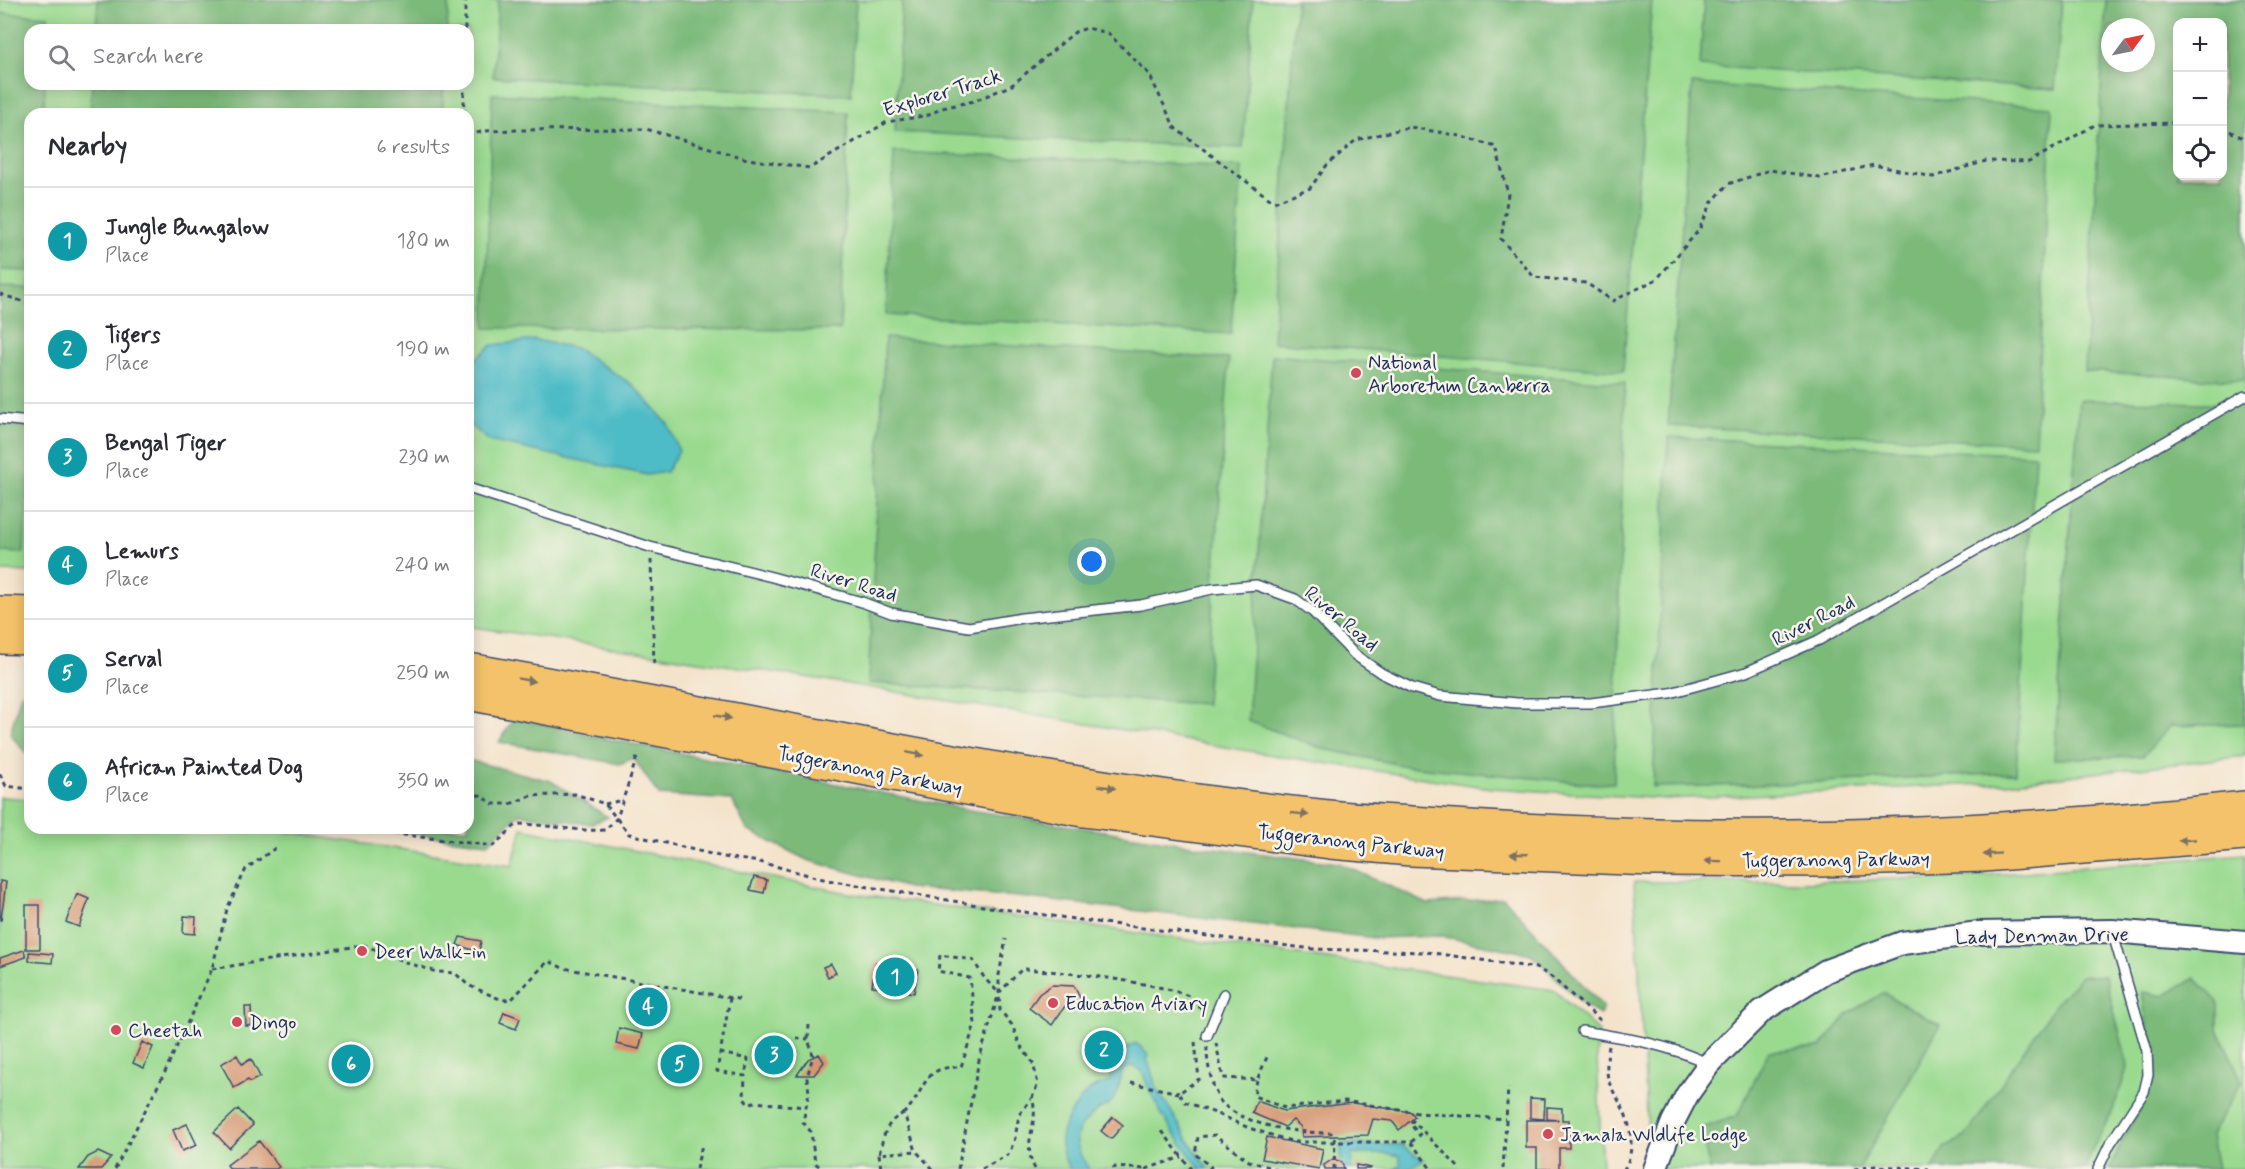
<!DOCTYPE html>
<html lang="en">
<head>
<meta charset="utf-8">
<style>
	body { margin:0; font-family:Mynerve,sans-serif; background:#f7f7f7; color:#2b2b33 }
	.controls { position:absolute; right:18px; top:18px; display:grid; overflow:hidden; border-radius:12px; box-shadow:0 3px 15px #0003 }
	.controls button { width:54px; height:54px; display:grid; place-items:center; padding:0; border:0; border-bottom:2px solid #e1e1e2; background:#fff; color:#2b2b33; font:30px sans-serif }
	.compass { position:absolute; left:2101px; top:18px; width:54px; height:54px; border-radius:50%; background:#fff; box-shadow:0 3px 15px #0003; rotate:57deg }
	.you { position:absolute; left:1092px; top:562px; width:21px; height:21px; margin:-15px; border:4px solid #fff; border-radius:50%; background:#1a73e8; box-shadow:0 0 0 9px #1a73e833 }
	.badge { display:grid; place-items:center; width:39px; height:39px; border-radius:50%; background:#d1495b; color:#fff; font-size:20px; font-weight:700 }
	.pin { position:absolute; translate:-50% -50%; border:3px solid #fff; box-shadow:0 2px 6px #0006 }
	.list { margin:0; padding:0; list-style:none }
	h2 { display:flex; justify-content:space-between; align-items:center; height:78px; margin:0; padding:0 24px; font-size:26px }
	h2 small { font-size:20px; font-weight:400; color:#7c7c81 }
	.list li { display:grid; grid-template-columns:39px 1fr auto; gap:18px; align-items:center; box-sizing:border-box; height:108px; padding:0 24px; border-top:2px solid #e1e1e2 }
	.list b { display:block; font-size:22px; white-space:nowrap }
	.list p { margin:0; font-size:20px; white-space:nowrap; color:#7c7c81 }
	.list em { font-size:20px; font-style:normal; color:#7c7c81 }
	.icon { flex:none; width:33px; height:33px; fill:none; stroke:currentColor; stroke-width:2; stroke-linecap:round; stroke-linejoin:round }
	.map { position:relative; flex:none; width:2245px; height:1169px; overflow:hidden }
	.search { position:absolute; background:#fff; box-shadow:0 3px 15px #0003; left:24px; top:24px; width:450px; height:66px; display:flex; align-items:center; gap:15px; box-sizing:border-box; padding:0 21px; border-radius:18px; color:#7c7c81; font-size:22px }
	.panel { position:absolute; background:#fff; box-shadow:0 3px 15px #0003; left:24px; top:108px; width:450px; height:726px; border-radius:18px }
	.map>svg:first-child { display:block }
	.green { fill:#9ada8f; stroke:#5a8476; stroke-width:1.5; fill-rule:evenodd }
	.forest { fill:#7bba7a; stroke:#4b746c; stroke-width:1.5; fill-rule:evenodd }
	.water { fill:#4ebcc6; stroke:#347692; stroke-width:1.5 }
	.building { fill:#d5956f }
	.lines { fill:none; stroke-linecap:round; stroke-linejoin:round }
	.service-casing { stroke:#3c4a6e; stroke-width:12 }
	.tertiary-casing { stroke:#3c4a6e; stroke-width:26 }
	.motorway-casing { stroke:#3c4a6e; stroke-width:36 }
	.path { stroke:#3c4a6e; stroke-width:3; stroke-dasharray:4.5 4.5; stroke-linecap:butt }
	.service { stroke:#fff; stroke-width:9 }
	.tertiary { stroke:#fff; stroke-width:22 }
	.motorway { stroke:#f3c26a; stroke-width:33 }
	.oneway { fill:#7c7163 }
	.poi-dot { fill:#d1495b; stroke:#f7f3e8; stroke-width:2 }
	.labels { text-anchor:middle; stroke-width:5; stroke-linejoin:round; paint-order:stroke }
	.street-label { font-size:20px; fill:#1b2f5e; stroke:#f7f3e8 }
	.poi-label { font-size:20px; fill:#1b2f5e; stroke:#f7f3e8; text-anchor:start }
</style>
</head>
<body>
<div class="map">
<svg width="2245" height="1169" viewBox="0 0 2245 1169">
	<rect width="100%" height="100%" fill="#f7f3e8"/>
	<filter id="ink" filterUnits="userSpaceOnUse"><feTurbulence type="fractalNoise" baseFrequency=".0167" numOctaves="2"/><feDisplacementMap in="SourceGraphic" scale="12" xChannelSelector="R" yChannelSelector="G"/><feConvolveMatrix kernelMatrix="1 2 1 2 8 2 1 2 1" color-interpolation-filters="sRGB"/></filter>
	<filter id="wash" filterUnits="userSpaceOnUse"><feTurbulence type="fractalNoise" baseFrequency=".008" numOctaves="4" result="noise"/><feDisplacementMap in="SourceGraphic" scale="24" xChannelSelector="R" yChannelSelector="G"/><feGaussianBlur stdDeviation="1.35" result="paint"/><feColorMatrix in="noise" values="0 0 0 0 0 0 0 0 0 0 0 0 0 0 0 0 0 1.4 0 .05"/><feComposite in="paint" operator="in"/></filter>
	<g filter="url(#wash)">
		<rect width="100%" height="100%" fill="#f4e3cb"/>
		<!-- green -->
		<path class="green" d="M0 0H2245V756L2006 783 1667 799 1491 788 1297 759 824 680 468 626V114H30V572L0 571ZM2178 22H2222V176H2178ZM2110 27H2146V63H2110ZM30 30H468V84H30Z
			M0 797 30 799V828H260L512 866 522 828 853 894 1554 990 1599 1032 1597 1055 1602 1169H0Z
			M2245 854V1169H1650L1634 882H1800L1964 877Z"/>
		<!-- forest -->
		<path class="forest" d="M98 0H449L447 30H96Z
			M498 0H856L851 95 493 77Z
			M902 0H1253L1243 148 895 132Z
			M1296 0H1652L1623 371 1273 342Z
			M1704 0H2062L2055 89 1700 66Z
			M2106 0H2245V381L2085 371ZM2178 22H2222V176H2178ZM2110 27H2146V63H2110Z
			M0 13 48 16 47 30H30V84H45L44 114H30V271L0 270Z
			M92 84H444L442 114H90Z
			M1692 84 2052 107 2035 444 1668 426Z
			M492 94 848 112 840 330 485 328Z
			M894 152 1242 167 1231 334 886 315Z
			M0 287 30 288V419L24 553 0 552Z
			M885 338 1229 359 1206 704 868 683Z
			M1272 355 1625 383 1614 783 1596 784 1406 766 1324 749 1248 721Z
			M2079 400 2245 404V724L2170 726 2143 756 2054 759Z
			M1668 437 2035 455 2016 773 1757 785 1653 787Z
			M21 693 30 694V758L10 734Z
			M514 718 623 742 970 810 1198 846 1339 863 1428 904 1504 898 1603 1007 1600 1015 1585 1006 1531 954 1440 936 1374 938 1019 897 908 888 807 860 747 830 732 800 659 795 633 758 620 764 499 742Z
			M468 760 551 781 608 817 591 824 519 814 488 843 369 828H468Z
			M2081 976H2105L2128 1066 2113 1110 2093 1148 2085 1169H1933L1944 1148 1965 1137 2057 1002Z
			M2195 978 2218 1002V1029L2242 1081 2211 1136 2217 1169H2109L2155 1077 2142 992 2164 996Z
			M1883 993 1940 1025 1859 1169H1710L1700 1129 1737 1116 1769 1051 1821 1047 1848 1014Z"/>
		<!-- water -->
		<path class="water" d="M535 340 576 348 633 385 668 424 679 451 666 472 647 475 489 441 468 423V372L470 364 492 345Z
			M1135 1043 1140 1046 1149 1056 1147 1060C1154 1073 1154 1092 1165 1101L1192 1146 1208 1167 1206 1169H1201C1177 1139 1154 1108 1142 1071L1133 1066 1124 1069C1117 1080 1122 1093 1110 1103 1107 1106 1102 1107 1098 1110 1073 1130 1070 1142 1089 1169H1070C1055 1145 1060 1129 1075 1107 1079 1101 1085 1093 1091 1089 1096 1086 1103 1085 1109 1081L1119 1053Z
			M1341 1144 1401 1145 1424 1160 1408 1169H1394L1401 1165 1399 1156 1390 1154H1352L1351 1169H1341Z"/>
		<g id="blocks">
			<!-- building -->
			<path class="building" d="M754 877 767 880 764 893 750 890Z
				M0 881 6 882 1 920H0Z
				M77 894 89 899 79 927 66 922Z
				M26 905H40V949H26Z
				M184 916 196 917 195 934 183 933Z
				M460 937 481 941 479 952 457 945Z
				M24 950 26 957 0 966V958Z
				M29 952 53 954 52 963 29 961Z
				M876 962 918 969 914 993 872 986Z
				M831 964 836 973 828 977 823 967Z
				M1052 985 1074 986 1081 1000 1065 1006 1052 1025 1029 1008 1039 994Z
				M245 1007H251L252 1025 246 1026Z
				M504 1012 520 1018 516 1029 500 1023Z
				M619 1028 643 1034 639 1049 616 1044Z
				M142 1042 153 1047 144 1068 133 1063Z
				M819 1054 824 1062 814 1075H797L808 1059Z
				M237 1055 242 1064 251 1059 260 1077 250 1082 248 1080 234 1088 221 1064Z
				M1530 1098 1545 1099 1544 1119 1530 1118Z
				M1257 1101 1284 1111 1353 1103 1411 1112 1415 1117 1399 1130 1392 1121 1373 1119 1368 1135 1302 1137 1301 1127 1293 1120 1285 1127 1252 1113Z
				M1547 1107 1562 1108V1120H1569V1148H1559V1169H1537V1148H1526V1120H1559L1547 1119Z
				M238 1109 253 1125 229 1148 214 1132Z
				M1113 1117 1123 1125 1111 1139 1101 1131Z
				M187 1124 197 1145 182 1151 173 1130Z
				M1267 1137 1323 1149 1319 1169 1262 1159Z
				M259 1141 279 1167 276 1169H230L227 1165Z
				M98 1152 111 1158 101 1169H79L88 1157Z
				M1333 1159 1342 1162 1344 1169H1325L1324 1165Z
				M1356 1165 1371 1168 1370 1169H1356Z"/>
		</g>
	</g>
	<g filter="url(#ink)">
		<use href="#blocks" fill-opacity="0" stroke="#3c4a6e" stroke-width="1.5"/>
		<g class="lines">
			<!-- service casing -->
			<g class="service-casing">
				<path id="service" d="M0 419 30 422
					M468 488 650 547 772 577 862 602 891 613 969 627 1022 618 1141 605 1212 589 1256 585 1295 599 1313 612 1355 655 1381 673 1412 688 1440 696 1517 703H1591L1670 693 1746 672 1819 640 2245 396
					M1582 1031C1626 1038 1668 1044 1709 1064
					M1207 1036 1224 994
					M2098 1169 2110 1144 2144 1092 2148 1075 2147 1051 2112 931"/>
			</g>
			<!-- tertiary casing -->
			<g class="tertiary-casing">
				<path id="tertiary" d="M1655 1169 1673 1122 1687 1095 1709 1064 1762 1011 1826 971 1902 943 1979 933 2112 931 2245 942"/>
			</g>
			<!-- motorway casing -->
			<g class="motorway-casing">
				<path id="motorway" d="M0 613 30 614
					M0 637 30 638
					M468 670C752 719 1033 786 1319 816 1364 821 1409 822 1454 826 1718 844 1983 838 2245 808
					M468 693 1083 810 1330 842 1411 849 1652 859 1819 860 1983 855 2245 834"/>
			</g>
			<!-- path -->
			<path class="path" d="M465 30V0
				M464 114V84
				M2222 127 2245 139
				M468 135 485 131 517 130 646 129 747 159 810 168 887 122 929 115 942 108 974 101 1012 85 1075 32 1087 28 1108 33 1149 74 1175 128 1274 202 1310 188 1327 165 1356 140 1410 127 1460 136 1496 147 1508 194 1501 239 1534 277 1586 283 1613 301 1657 279 1699 230 1712 202 1728 184 1770 170 1820 178 1874 165 1933 177 1986 161 2029 162 2095 125 2178 123
				M0 294 30 304
				M651 560 654 667
				M0 774 6 786 30 789
				M468 796 480 795 493 804H510L530 796 575 794 605 804 629 834 723 857 760 862 827 880 989 907 1095 922 1313 949 1426 952 1536 968 1549 975 1600 1020
				M605 804 623 800
				M349 828 493 846 517 824C547 824 575 832 605 830L617 818 638 754
				M212 969 364 945 405 962 437 972 455 973 468 985 502 1000 512 999 548 961 563 968 743 1000
				M730 998 717 1071 745 1076 744 1098 748 1104 754 1102 806 1107
				M809 1025 808 1039 813 1055 807 1078 809 1092 803 1122 811 1132 815 1163 823 1169
				M796 1038 808 1039
				M1195 1042 1199 1079 1179 1093 1185 1102 1218 1114 1249 1128 1294 1142H1411L1420 1135 1410 1124 1413 1121 1460 1169
				M1216 1043 1223 1078 1257 1080 1267 1057
				M1609 1046C1607 1057 1606 1068 1608 1079 1611 1089 1617 1097 1621 1105 1631 1122 1636 1152 1624 1169
				M1207 1047C1206 1060 1213 1096 1224 1105 1250 1127 1298 1133 1331 1133L1335 1141 1334 1169
				M720 1053 748 1059 745 1076
				M1257 1080 1254 1096 1285 1108 1345 1101 1418 1113 1505 1119
				M1131 1083 1179 1093
				M904 1113C885 1122 884 1135 879 1154L916 1151
				M1162 1131 1191 1169
				M1411 1142 1431 1169
				M879 1154 881 1169
				M115 1169 166 1070 212 969 227 909 246 869 278 846
				M696 1169 702 1145
				M933 1169 916 1151 904 1113C927 1092 920 1065 961 1067L975 1024 970 978 938 971 940 955 973 960 985 979 999 993
				M958 1169 979 1060 999 993V975L1006 939
				M982 1169 1009 1154 1015 1138 1019 1115 1031 1099
				M1035 1169C1020 1141 1041 1124 1032 1098L1038 1084 1033 1063 1020 1045 1012 1025 1000 1010 999 993 1022 969C1051 970 1178 984 1195 1000 1198 1002 1200 1009 1202 1012
				M1114 1169V1167L1145 1169
				M1146 1169 1182 1157
				M1209 1169 1211 1167 1195 1154 1198 1137 1215 1135 1249 1161 1276 1169
				M1503 1169 1508 1088
				M1854 1169 1876 1166 1929 1169"/>
			<!-- service -->
			<use href="#service" class="service"/>
			<!-- tertiary -->
			<use href="#tertiary" class="tertiary"/>
			<!-- motorway -->
			<use href="#motorway" class="motorway"/>
		</g>
		<!-- one-way arrows -->
		<defs><path id="oneway-solid" d="M-6-.8H1V-3.2L6.5 0L1 3.2V.8H-6Z" transform="scale(1.5)"/></defs>
		<g class="oneway">
			<use href="#oneway-solid" transform="translate(526 680) rotate(10)"/>
			<use href="#oneway-solid" transform="translate(723 717) rotate(11)"/>
			<use href="#oneway-solid" transform="translate(915 754) rotate(11)"/>
			<use href="#oneway-solid" transform="translate(1107 787) rotate(9)"/>
			<use href="#oneway-solid" transform="translate(1300 814) rotate(7)"/>
			<use href="#oneway-solid" transform="translate(2187 840) rotate(175)"/>
			<use href="#oneway-solid" transform="translate(1519 854) rotate(-178)"/>
			<use href="#oneway-solid" transform="translate(1992 854) rotate(176)"/>
			<use href="#oneway-solid" transform="translate(1713 861) rotate(-179)"/>
		</g>
	</g>
	<!-- markers -->
	<g class="poi-dot">
		<circle cx="1356" cy="373" r="6"/>
		<circle cx="362" cy="951" r="6"/>
		<circle cx="1053" cy="1003" r="6"/>
		<circle cx="237" cy="1022" r="6"/>
		<circle cx="116" cy="1030" r="6"/>
		<circle cx="1548" cy="1134" r="6"/>
	</g>
	<g class="labels">
		<!-- street labels -->
		<g class="street-label">
			<text transform="translate(942 92) rotate(-17)" y="7">Explorer Track</text>
			<text transform="translate(854 582) rotate(17)" y="7">River Road</text>
			<text transform="translate(1342 618) rotate(40)" y="7">River Road</text>
			<text transform="translate(1813 620) rotate(-27)" y="7">River Road</text>
			<text transform="translate(870 770) rotate(11)" y="7">Tuggeranong Parkway</text>
			<text transform="translate(1351 841) rotate(6)" y="7">Tuggeranong Parkway</text>
			<text transform="translate(1836 859) rotate(-1)" y="7">Tuggeranong Parkway</text>
			<text transform="translate(2042 935) rotate(-1)" y="7">Lady Denman Drive</text>
		</g>
		<!-- poi labels -->
		<g class="poi-label">
			<text x="1368" y="369">National<tspan x="1368" dy="23">Arboretum Canberra</tspan></text>
			<text x="374" y="958">Deer Walk-in</text>
			<text x="1065" y="1010">Education Aviary</text>
			<text x="249" y="1029">Dingo</text>
			<text x="128" y="1037">Cheetah</text>
			<text x="1560" y="1141">Jamala Wldlife Lodge</text>
		</g>
	</g>
</svg>
<div class="controls">
<button>+</button>
<button>−</button>
<button><svg class="icon" aria-label="locate" viewBox="0 0 24 24"><circle cx="12" cy="12" r="6"/><path d="M12 2v4M12 18v4M2 12h4M18 12h4"/></svg></button>
</div>
<svg class="compass" viewBox="-18 -18 36 36"><path d="M0-13l5 13h-10z" fill="#e53935"/><path d="M0 13l5-13h-10z" fill="#7c7c81"/></svg>
<div class="you"></div>
<div class="pin badge" style="left:895px;top:977px;background:#0f9aa8">1</div>
<div class="pin badge" style="left:1104px;top:1050px;background:#0f9aa8">2</div>
<div class="pin badge" style="left:774px;top:1055px;background:#0f9aa8">3</div>
<div class="pin badge" style="left:648px;top:1007px;background:#0f9aa8">4</div>
<div class="pin badge" style="left:680px;top:1064px;background:#0f9aa8">5</div>
<div class="pin badge" style="left:351px;top:1064px;background:#0f9aa8">6</div>
<div class="search"><svg class="icon" aria-label="search" viewBox="0 0 24 24"><circle cx="10" cy="10" r="6"/><path d="M15 15l6 6"/></svg>Search here</div>
<section class="panel">
<h2>Nearby<small>6 results</small></h2>
<ul class="list">
<li><span class="badge" style="background:#0f9aa8">1</span><div><b>Jungle Bungalow</b><p>Place</p></div><em>180 m</em></li>
<li><span class="badge" style="background:#0f9aa8">2</span><div><b>Tigers</b><p>Place</p></div><em>190 m</em></li>
<li><span class="badge" style="background:#0f9aa8">3</span><div><b>Bengal Tiger</b><p>Place</p></div><em>230 m</em></li>
<li><span class="badge" style="background:#0f9aa8">4</span><div><b>Lemurs</b><p>Place</p></div><em>240 m</em></li>
<li><span class="badge" style="background:#0f9aa8">5</span><div><b>Serval</b><p>Place</p></div><em>250 m</em></li>
<li><span class="badge" style="background:#0f9aa8">6</span><div><b>African Painted Dog</b><p>Place</p></div><em>350 m</em></li>
</ul>
</section>
</div>
</body>
</html>
